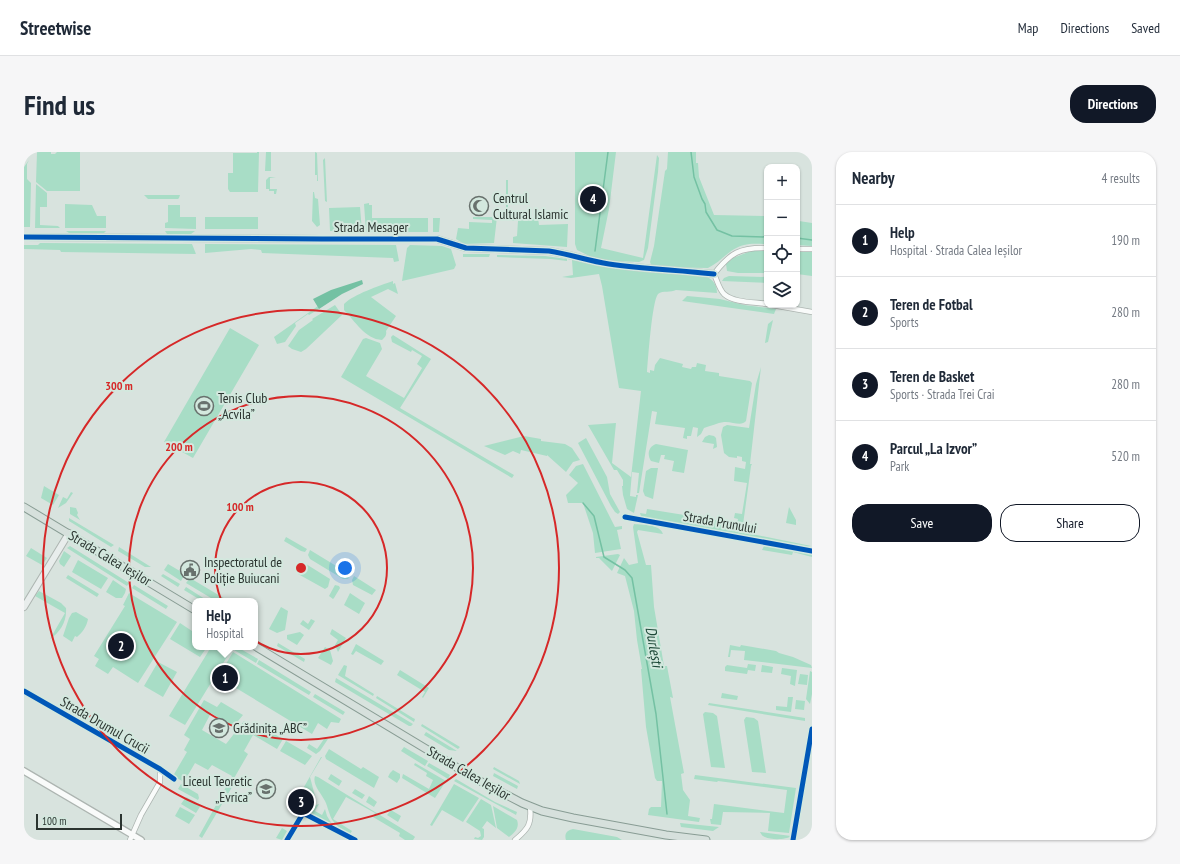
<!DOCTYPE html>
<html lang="en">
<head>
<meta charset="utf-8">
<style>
	body { margin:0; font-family:"PT Sans Narrow",sans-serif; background:#f6f6f7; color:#1f2937 }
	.controls { position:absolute; right:12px; top:12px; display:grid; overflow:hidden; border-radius:8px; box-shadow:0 1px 3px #0004 }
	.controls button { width:36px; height:36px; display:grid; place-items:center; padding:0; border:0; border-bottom:1px solid #e0e1e3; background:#fff; color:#1f2937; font:20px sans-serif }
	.scale { position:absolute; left:12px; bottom:10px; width:86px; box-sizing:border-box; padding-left:4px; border:2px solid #2b3430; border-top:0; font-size:11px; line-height:14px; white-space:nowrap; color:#2b3430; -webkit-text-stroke:3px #d3e8de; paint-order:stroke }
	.you { position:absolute; left:321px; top:416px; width:14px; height:14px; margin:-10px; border:3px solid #fff; border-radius:50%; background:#1a73e8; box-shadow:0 0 0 6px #1a73e833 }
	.badge { display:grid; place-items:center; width:26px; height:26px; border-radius:50%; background:#111827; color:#fff; font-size:13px; font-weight:700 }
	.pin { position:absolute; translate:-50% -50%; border:2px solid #fff; box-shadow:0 1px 4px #0006 }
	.popup { position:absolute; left:168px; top:446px; width:66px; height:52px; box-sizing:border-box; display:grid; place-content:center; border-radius:8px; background:#fff; filter:drop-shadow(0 1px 3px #0005); font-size:13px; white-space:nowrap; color:#747a83 }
	.popup b { font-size:15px; color:#1f2937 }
	.popup::after { content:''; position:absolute; left:50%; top:100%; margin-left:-8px; border:8px solid transparent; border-top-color:#fff }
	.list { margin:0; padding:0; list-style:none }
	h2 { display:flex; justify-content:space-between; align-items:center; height:52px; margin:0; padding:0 16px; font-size:17px }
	h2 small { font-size:13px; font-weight:400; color:#747a83 }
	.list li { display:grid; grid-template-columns:26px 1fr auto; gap:12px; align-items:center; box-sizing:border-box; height:72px; padding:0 16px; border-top:1px solid #e0e1e3 }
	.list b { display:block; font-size:15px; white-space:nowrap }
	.list p { margin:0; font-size:13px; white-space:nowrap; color:#747a83 }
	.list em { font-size:13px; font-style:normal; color:#747a83 }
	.actions { display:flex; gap:8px; padding:12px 16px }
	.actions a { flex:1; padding:9px 0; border:1px solid #111827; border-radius:16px; text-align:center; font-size:14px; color:#111827 }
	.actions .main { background:#111827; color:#fff }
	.icon { flex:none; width:22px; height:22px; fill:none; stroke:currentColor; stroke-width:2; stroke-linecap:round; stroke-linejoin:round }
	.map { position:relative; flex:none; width:788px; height:688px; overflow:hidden; border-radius:16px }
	header { display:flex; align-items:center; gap:24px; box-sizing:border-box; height:56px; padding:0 20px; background:#fff; border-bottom:1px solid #e0e1e3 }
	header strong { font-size:19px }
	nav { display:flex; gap:22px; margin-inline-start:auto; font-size:14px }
	.intro { display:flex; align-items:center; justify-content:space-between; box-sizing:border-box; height:96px; padding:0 24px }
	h1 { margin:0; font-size:28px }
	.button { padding:10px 18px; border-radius:16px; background:#111827; color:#fff; font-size:14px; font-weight:700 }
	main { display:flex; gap:24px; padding:0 24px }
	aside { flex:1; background:#fff; border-radius:16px; box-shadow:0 1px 3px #0004 }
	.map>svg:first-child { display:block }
	.green { fill:#a8ddc6 }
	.water { fill:#74c1a3 }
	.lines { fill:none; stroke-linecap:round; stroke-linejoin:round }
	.stream { stroke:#74c1a3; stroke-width:1.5 }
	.minor-casing { stroke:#adb5b1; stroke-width:6 }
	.tertiary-casing { stroke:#adb5b1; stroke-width:8 }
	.secondary-casing { stroke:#adb5b1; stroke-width:8 }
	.primary-casing { stroke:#889c94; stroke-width:9 }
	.minor { stroke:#f9fbfa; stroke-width:4.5 }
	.tertiary { stroke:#f9fbfa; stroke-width:5.5 }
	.secondary { stroke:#e8edec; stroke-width:6 }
	.primary { stroke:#d6e0dc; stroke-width:7 }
	.cycleway-casing { stroke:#d3e8de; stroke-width:8 }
	.cycleway { stroke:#0057b8; stroke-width:5 }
	.ring { fill:none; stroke:#d62828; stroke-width:2 }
	.labels { text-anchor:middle; stroke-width:4; stroke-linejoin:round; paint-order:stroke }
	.poi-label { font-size:14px; fill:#2b3430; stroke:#d3e8de; text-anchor:start }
	.street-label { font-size:14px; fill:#2b3430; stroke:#d3e8de }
	.water-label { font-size:15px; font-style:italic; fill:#1c4837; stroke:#d3e8de }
	.centre { fill:#d62828; stroke:#d3e8de; stroke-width:2 }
	.ring-label { font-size:12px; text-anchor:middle; font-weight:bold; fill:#d62828; stroke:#d3e8de; stroke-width:4; stroke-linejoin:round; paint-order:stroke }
</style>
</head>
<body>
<header>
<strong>Streetwise</strong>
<nav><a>Map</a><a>Directions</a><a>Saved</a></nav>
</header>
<div class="intro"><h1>Find us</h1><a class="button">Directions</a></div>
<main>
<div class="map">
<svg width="788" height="688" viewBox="0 0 788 688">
	<rect width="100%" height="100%" fill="#d8e3de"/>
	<!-- green -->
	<path class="green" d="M13 0H27V2H31L33 0H56V39H23L12 30Z
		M233 0H235L234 40H206L204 37V21H209V1H233Z
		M242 0H247V19H241Z
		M291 0 293 1 294 29H293V23H291Z
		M551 0H592L585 57 577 96 619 106 633 3 635 6 634 20 624 96 620 108 615 110C601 109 580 111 567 105 563 103 558 100 553 98L551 92Z
		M644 0H672V11H674L675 25 690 63 743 64V92C736 92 727 91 720 93 706 96 697 110 684 116L628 115 626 110 630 94 641 19 643 17Z
		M301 6 303 50 301 49 299 8Z
		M5 8 3 12V27L7 31 6 75H0V15Z
		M245 25H252L246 26V37H253L252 42H250V39H245V37H242V28Z
		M482 28H484V66H482Z
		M12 32 23 41V55H16V73L34 74 36 76H11Z
		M289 40H290L291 46 294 47 296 73 293 75 288 69Z
		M120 43H156L155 46 154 47H124Z
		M345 51V53H348V66H404V80H342L340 52Z
		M41 52 68 53 73 64H82V76H41Z
		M144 53H156V65H172V77L141 76V71L144 70Z
		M336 55 338 79H306L305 56Z
		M488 63H493L494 66H514L515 73 544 72 543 95 489 91V85L493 84 494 69H488Z
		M773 64H775V69L788 71V94L773 93Z
		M181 65H234V77H181Z
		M449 65H473L470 91 440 92 432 87 434 76 445 77V70L468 71V68L449 67Z
		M409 66H416L415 80H409Z
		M42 79H82L80 81H45Z
		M141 79H171L167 82H143Z
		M16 91 168 92 172 102 37 100 36 98 0 97V93H14Z
		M181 92 372 93 375 109 370 110 369 106 238 101 237 98 227 97 181 101Z
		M386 93 418 94 427 97 432 113 430 117 378 129 383 96Z
		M727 99H743V121H714L703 119 702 112 709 106Z
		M773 100H788V124L773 122Z
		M439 102H466L465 105H439Z
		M473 103 521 104 543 107V109L527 107 473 105Z
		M548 108 620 120 677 123C687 125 693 131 693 141L652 138C647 141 639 138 634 142 628 149 624 208 623 220L626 221V218L630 219 631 213 636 206 659 212 658 215 667 217 668 215H672L673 211 682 213 681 219 695 221V224L726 229 728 231 722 269C717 275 708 269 700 270 693 271 687 274 680 276L677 282 673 285 674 276 669 275 667 284H663V287L659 286 661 276 631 272 633 260 628 259 615 341H613L615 321 608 320 606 344 612 345V343H614L610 361 603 357 599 343 598 334H599V328L593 318H590L564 273 592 271 588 311 607 325 617 239 595 236 578 134 575 122 547 126 538 125 549 123Z
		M705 124 743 125V131L698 129 700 126Z
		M369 129V132L371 131 374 142 364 137 347 145 372 164 362 179C363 183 361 185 358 188 341 187 331 169 320 158V152C330 142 355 134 369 129Z
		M663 144 696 147 720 153 752 157 750 162 658 149Z
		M311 153 318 163 282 197 277 200 268 197 264 194 275 178 289 168 288 167Z
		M294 154 295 157 285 163 284 162 271 171 272 174 261 190 253 192 250 185Z
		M749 168 744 190 741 191 744 172Z
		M206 176 235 193 169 306 140 290Z
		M369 183 407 207 376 256 490 323 488 326 317 225 339 187 342 186 356 191 358 197 342 224 380 246 398 216 393 212 398 204 388 198 387 200 368 190 367 185Z
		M737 215 726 312H728L727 314 718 380 787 394 783 395 621 366 617 364 616 361 622 362 623 357 710 371V372H713L714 367 710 366 711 361 718 362 723 331 710 329 711 315 721 317 722 310 718 309V305L713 304V306L705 305 700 301 697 283 699 275 703 273 725 276 732 232Z
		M685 283 690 284 692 286 693 295 689 297 690 292 678 290 681 285Z
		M500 284 517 287V289L541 292 548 296 556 308 549 310 542 320 523 303V304L497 298 496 302 489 299 481 303 460 294Z
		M562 286 583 325 586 342 596 360 594 362 591 360 587 354 554 291Z
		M632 292 664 298 660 321 648 319 650 309 640 307 641 303H637L635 311 627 309C623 303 624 295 632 292Z
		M559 312 591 375 598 374V377L593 378 597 397 571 401 569 381 559 351H544L542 343 554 331 545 323 552 314Z
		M627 316H634L629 347 621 344 619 339 622 319Z
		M20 334 35 343 29 353 17 346Z
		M47 340 49 341 42 351 34 356 39 345 43 347Z
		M46 355 52 356 54 361 53 363 56 368 46 362Z
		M765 355 772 368V373L762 371Z
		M45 366 90 393 87 395 45 369Z
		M610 372C619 373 636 372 639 382L614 378 613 380 622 413H627L630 455 640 514H643L649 546 646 545 660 621 657 622 659 638 666 648 664 664 676 666 675 670 624 663 625 657 627 655H637L638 629H633L631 626 622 575 617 517H618L613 488 610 459 601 424 593 421 600 406 605 413 614 411 609 375Z
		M262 385 283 397 281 400 277 399 260 389Z
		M46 394 105 431 103 434 43 396Z
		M740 394 788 402V405L769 400 768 403 738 398Z
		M95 395 127 415H121L94 399Z
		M7 396 23 406 18 413 2 404Z
		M286 398 327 423 324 427H319L286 407 284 403Z
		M40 399 47 404 40 415 36 412 35 409Z
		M594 402 596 403 588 419 575 406H572V405Z
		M54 408 84 426 77 437 48 420Z
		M144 412 161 422 157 429 140 418Z
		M279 412H282L306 427 304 435 301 437 274 422V415Z
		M139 422 156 432 154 435 137 424Z
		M44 423 75 442 73 445 42 426Z
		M330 424 352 438 348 443 329 433 328 428Z
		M166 426 203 448 202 449H192L162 431Z
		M89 428 102 437 101 441 98 446H92L82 440Z
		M110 433 144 454 142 457 108 436Z
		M311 433 315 434 316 436 310 446 309 447 305 444Z
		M162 435 184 449H178L160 438Z
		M15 439 37 451 42 456C43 470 36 480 26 487L41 461 11 444Z
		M105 441 153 470 114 531 89 515 84 522 71 514 75 507 70 504 101 454 99 453Z
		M326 441 341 451 335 462 320 453Z
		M257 455 264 459 261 478 253 481 245 477Z
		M52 460 64 467C63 474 58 481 53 485L51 484 48 490 39 484 45 466 48 461Z
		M287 467 291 469 285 478 276 472 279 468 284 472Z
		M156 471 171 481V495H183L176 505 146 487Z
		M308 477 322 486 314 500 311 493 314 488 306 482Z
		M276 480 280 483 273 493 263 487V483Z
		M254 491 281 507 280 510 253 494Z
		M332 492 360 509 357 513 332 499 329 503 327 502Z
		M706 493 716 495 717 493 752 499 755 501 769 505 787 513 788 516 720 508 721 499 707 498 706 505H704Z
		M187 495H198L206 500 161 573 145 564Z
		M205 495H213L234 507 232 511Z
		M301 495 306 498 309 509 307 513 294 506Z
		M209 500 317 567 315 571 307 570 303 577 294 571 288 582 207 533 209 528 201 520V518L199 517Z
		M235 508 287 540 285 543 233 512Z
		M134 510 153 520 139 545 120 534Z
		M724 512 732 513 731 519 724 518 723 522 701 519V515L703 513 723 516Z
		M320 513 323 514 321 524 350 542 349 544 314 523Z
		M738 513 749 515 748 521 737 520Z
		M758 516 773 518 771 534 766 532 767 524 757 522Z
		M376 518 405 536 399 546 398 545 401 540 373 523Z
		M786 519 788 520V542L786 552 782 547Z
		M776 522 784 523 783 533 774 532Z
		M312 526 389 572 387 574H385L311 530Z
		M698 541 714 544 713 548 697 546Z
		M291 542 321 560 319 563 289 545Z
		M353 544 389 566 391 567 390 570 352 546Z
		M764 545H769L767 560 752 558V554L763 555Z
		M180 548 193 555 197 550 219 563 209 575 187 561 178 578 202 592 220 569 228 574 231 571 259 587 253 597 229 583 220 599 224 602 209 628 211 630 178 686 175 684 208 624 188 613 184 618 171 611 160 630 149 624 163 600 160 598 166 587 160 583Z
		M772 548 781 549 780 558 771 557Z
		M685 551 781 566V569L684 553Z
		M681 560 689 561 693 564 701 616 687 615 679 562Z
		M722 565 730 566 734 569 742 621 728 620 720 568Z
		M398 572 436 595 434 597 397 574Z
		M402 580 433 599 425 598 400 583Z
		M300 587H304L296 599 292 602 283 596 285 592 293 597Z
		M262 589 288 604 281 613 256 599Z
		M380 595 404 609 401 614 377 599Z
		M305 597 337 617 339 615 355 625 350 636 302 607 301 604Z
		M297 605H298L286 625 291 644 289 647 278 657 270 652 280 635Z
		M391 611 422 629 411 646 378 626 379 622 405 637 409 628 402 624 403 621 390 613Z
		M405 611 426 623 424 627 403 614Z
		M470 615 495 629 496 632 469 617Z
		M369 618 376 622V626L373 631 364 625 366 621Z
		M470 621 494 634 493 637 469 624Z
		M307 622 318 629 315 634 304 627Z
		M671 623 772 636 765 681 744 679 746 661 699 660 697 673 687 672 686 667H688L690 652 760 661 763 638 694 629 693 630 670 627Z
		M291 624 294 625 390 684 391 685 389 688H381L375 684 376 681 349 665 351 661 322 645 309 667 328 679 326 682C320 678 313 675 309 669 305 663 304 655 301 649 297 641 288 632 291 624Z
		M432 627 471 650 493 660 492 663 430 629Z
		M157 632 174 642 175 646 174 648 154 637Z
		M430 632 455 646 439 670 418 658 408 674 406 673Z
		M331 637 341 643 338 647 328 641Z
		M345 644 353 650 350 655 342 650Z
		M162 645 177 653 172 661 157 652Z
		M457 647 467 653 472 676 463 669 458 676 460 677V685L458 688 450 687 451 685 454 686 457 684 456 679 442 670Z
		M295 652 291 659 298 663 301 657 303 664 308 672 287 661V659L289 654Z
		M469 654 493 668C496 676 490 681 485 685L473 676Z
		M156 655 171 663 165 672 151 664Z
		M367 658 377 664 374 670 363 663Z
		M656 671 695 675 689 679 657 675Z
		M258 676 263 679 258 688 252 686Z
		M549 677 593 685 598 688H542C540 682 543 678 549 677Z
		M736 680 767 684C762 688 747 688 741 685 739 685 737 682 736 680Z"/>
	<!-- water -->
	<path class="water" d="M338 128 339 132 318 142 295 157 289 147 307 138Z"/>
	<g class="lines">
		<!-- stream -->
		<path class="stream" d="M667 0 670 25 678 47 681 52 682 60 693 78 708 84 743 85
			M773 86 788 88
			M571 99 584 0
			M559 351 570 364 580 405 601 418 608 426 632 562 643 662"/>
		<!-- minor casing -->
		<g class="minor-casing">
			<path id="minor" d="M743 96C716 95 706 101 690 122 693 128 695 137 700 142 710 151 731 150 743 152
				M773 97H788
				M748 153 788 160
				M601 365 788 399
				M0 539 136 617 150 627
				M106 688 117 663 136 630V617
				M263 688 278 663 281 662 331 688
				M491 688C504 677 508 672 506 655
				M769 688 788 577"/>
		</g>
		<!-- tertiary casing -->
		<g class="tertiary-casing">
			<path id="tertiary" d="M0 85 298 87H413L442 96 525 99C545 102 565 109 585 112 620 117 655 118 690 122
				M0 619 117 688"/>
		</g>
		<!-- secondary casing -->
		<g class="secondary-casing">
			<path id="secondary" d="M0 455 45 381"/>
		</g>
		<!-- primary casing -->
		<g class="primary-casing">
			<path id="primary" d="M0 355 171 458
				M231 494 452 627 498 651 518 659 549 666 642 683 682 688"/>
		</g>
		<!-- minor -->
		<use href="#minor" class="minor"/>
		<!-- tertiary -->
		<use href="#tertiary" class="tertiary"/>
		<!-- secondary -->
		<use href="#secondary" class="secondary"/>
		<!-- primary -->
		<use href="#primary" class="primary"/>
		<!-- cycleway casing -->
		<g class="cycleway-casing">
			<path id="cycleway" d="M0 85 298 87H413L442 96 525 99C545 102 565 109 585 112 620 117 655 118 690 122
				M601 365 788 399
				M0 539 136 617 150 627
				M263 688 278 663 281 662 331 688
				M769 688 788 577"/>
		</g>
		<!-- cycleway -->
		<use href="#cycleway" class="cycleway"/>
	</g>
	<!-- distance rings -->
	<g class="ring">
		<circle cx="277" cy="416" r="86"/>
		<circle cx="277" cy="416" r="172"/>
		<circle cx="277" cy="416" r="258"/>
	</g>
	<!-- icons -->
	<defs>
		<g id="mosque-ring" transform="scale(1)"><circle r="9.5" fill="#d3e8de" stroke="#68716d" stroke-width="1.5"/><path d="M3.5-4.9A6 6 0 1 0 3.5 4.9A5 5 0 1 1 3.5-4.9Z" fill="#68716d"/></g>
		<g id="stadium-ring" transform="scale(1)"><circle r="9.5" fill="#d3e8de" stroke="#68716d" stroke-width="1.5"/><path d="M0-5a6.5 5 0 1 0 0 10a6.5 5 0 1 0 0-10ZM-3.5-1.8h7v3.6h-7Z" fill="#68716d"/></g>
		<g id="civic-ring" transform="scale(1)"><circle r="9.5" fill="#d3e8de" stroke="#68716d" stroke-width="1.5"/><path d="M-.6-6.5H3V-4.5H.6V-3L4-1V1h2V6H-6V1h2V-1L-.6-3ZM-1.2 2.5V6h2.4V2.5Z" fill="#68716d"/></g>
		<g id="school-ring" transform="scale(1)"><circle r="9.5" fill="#d3e8de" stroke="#68716d" stroke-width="1.5"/><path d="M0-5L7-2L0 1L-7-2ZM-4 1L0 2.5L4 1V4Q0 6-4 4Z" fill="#68716d"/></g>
	</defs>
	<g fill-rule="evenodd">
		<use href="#mosque-ring" x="455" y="54"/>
		<use href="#stadium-ring" x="180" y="254"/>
		<use href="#civic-ring" x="166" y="418"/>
		<use href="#school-ring" x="195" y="576"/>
		<use href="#school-ring" x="242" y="637"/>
	</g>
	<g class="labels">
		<!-- poi labels -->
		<g class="poi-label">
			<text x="469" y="51">Centrul<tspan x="469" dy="16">Cultural Islamic</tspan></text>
			<text x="194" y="251">Tenis Club<tspan x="194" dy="16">„Acvila”</tspan></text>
			<text x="180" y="415">Inspectoratul de<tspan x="180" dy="16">Poliție Buiucani</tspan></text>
			<text x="209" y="581">Grădinița „ABC”</text>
			<text x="228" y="634" text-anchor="end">Liceul Teoretic<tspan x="228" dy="16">„Evrica”</tspan></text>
		</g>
		<!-- street labels -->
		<g class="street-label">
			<text x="347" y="80">Strada Mesager</text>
			<text transform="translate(696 370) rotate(10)" y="5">Strada Prunului</text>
			<text transform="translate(86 406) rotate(31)" y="5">Strada Calea Ieșilor</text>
			<text transform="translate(81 573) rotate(30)" y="5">Strada Drumul Crucii</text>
			<text transform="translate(445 621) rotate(30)" y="5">Strada Calea Ieșilor</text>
		</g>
		<!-- water labels -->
		<g class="water-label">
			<text transform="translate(630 495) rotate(80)" y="5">Durlești</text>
		</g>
	</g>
	<circle cx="277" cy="416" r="6" class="centre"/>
	<g class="ring-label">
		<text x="95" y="238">300 m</text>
		<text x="155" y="299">200 m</text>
		<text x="216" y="359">100 m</text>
	</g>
</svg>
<div class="controls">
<button>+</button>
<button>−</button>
<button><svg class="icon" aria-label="locate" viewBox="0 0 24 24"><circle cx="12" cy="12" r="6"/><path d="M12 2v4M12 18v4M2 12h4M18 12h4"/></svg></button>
<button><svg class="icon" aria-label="layers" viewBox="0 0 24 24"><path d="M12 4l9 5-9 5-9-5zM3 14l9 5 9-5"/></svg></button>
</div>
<div class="scale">100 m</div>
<div class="you"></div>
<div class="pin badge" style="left:201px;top:526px">1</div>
<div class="popup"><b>Help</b>Hospital</div>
<div class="pin badge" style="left:97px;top:494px">2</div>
<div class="pin badge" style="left:277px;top:650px">3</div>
<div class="pin badge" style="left:569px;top:47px">4</div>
</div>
<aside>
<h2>Nearby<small>4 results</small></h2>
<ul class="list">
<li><span class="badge">1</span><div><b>Help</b><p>Hospital · Strada Calea Ieșilor</p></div><em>190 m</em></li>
<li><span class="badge">2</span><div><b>Teren de Fotbal</b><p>Sports</p></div><em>280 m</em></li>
<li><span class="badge">3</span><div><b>Teren de Basket</b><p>Sports · Strada Trei Crai</p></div><em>280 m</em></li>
<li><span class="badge">4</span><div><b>Parcul „La Izvor”</b><p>Park</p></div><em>520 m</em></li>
</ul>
<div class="actions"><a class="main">Save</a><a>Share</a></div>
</aside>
</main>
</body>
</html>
